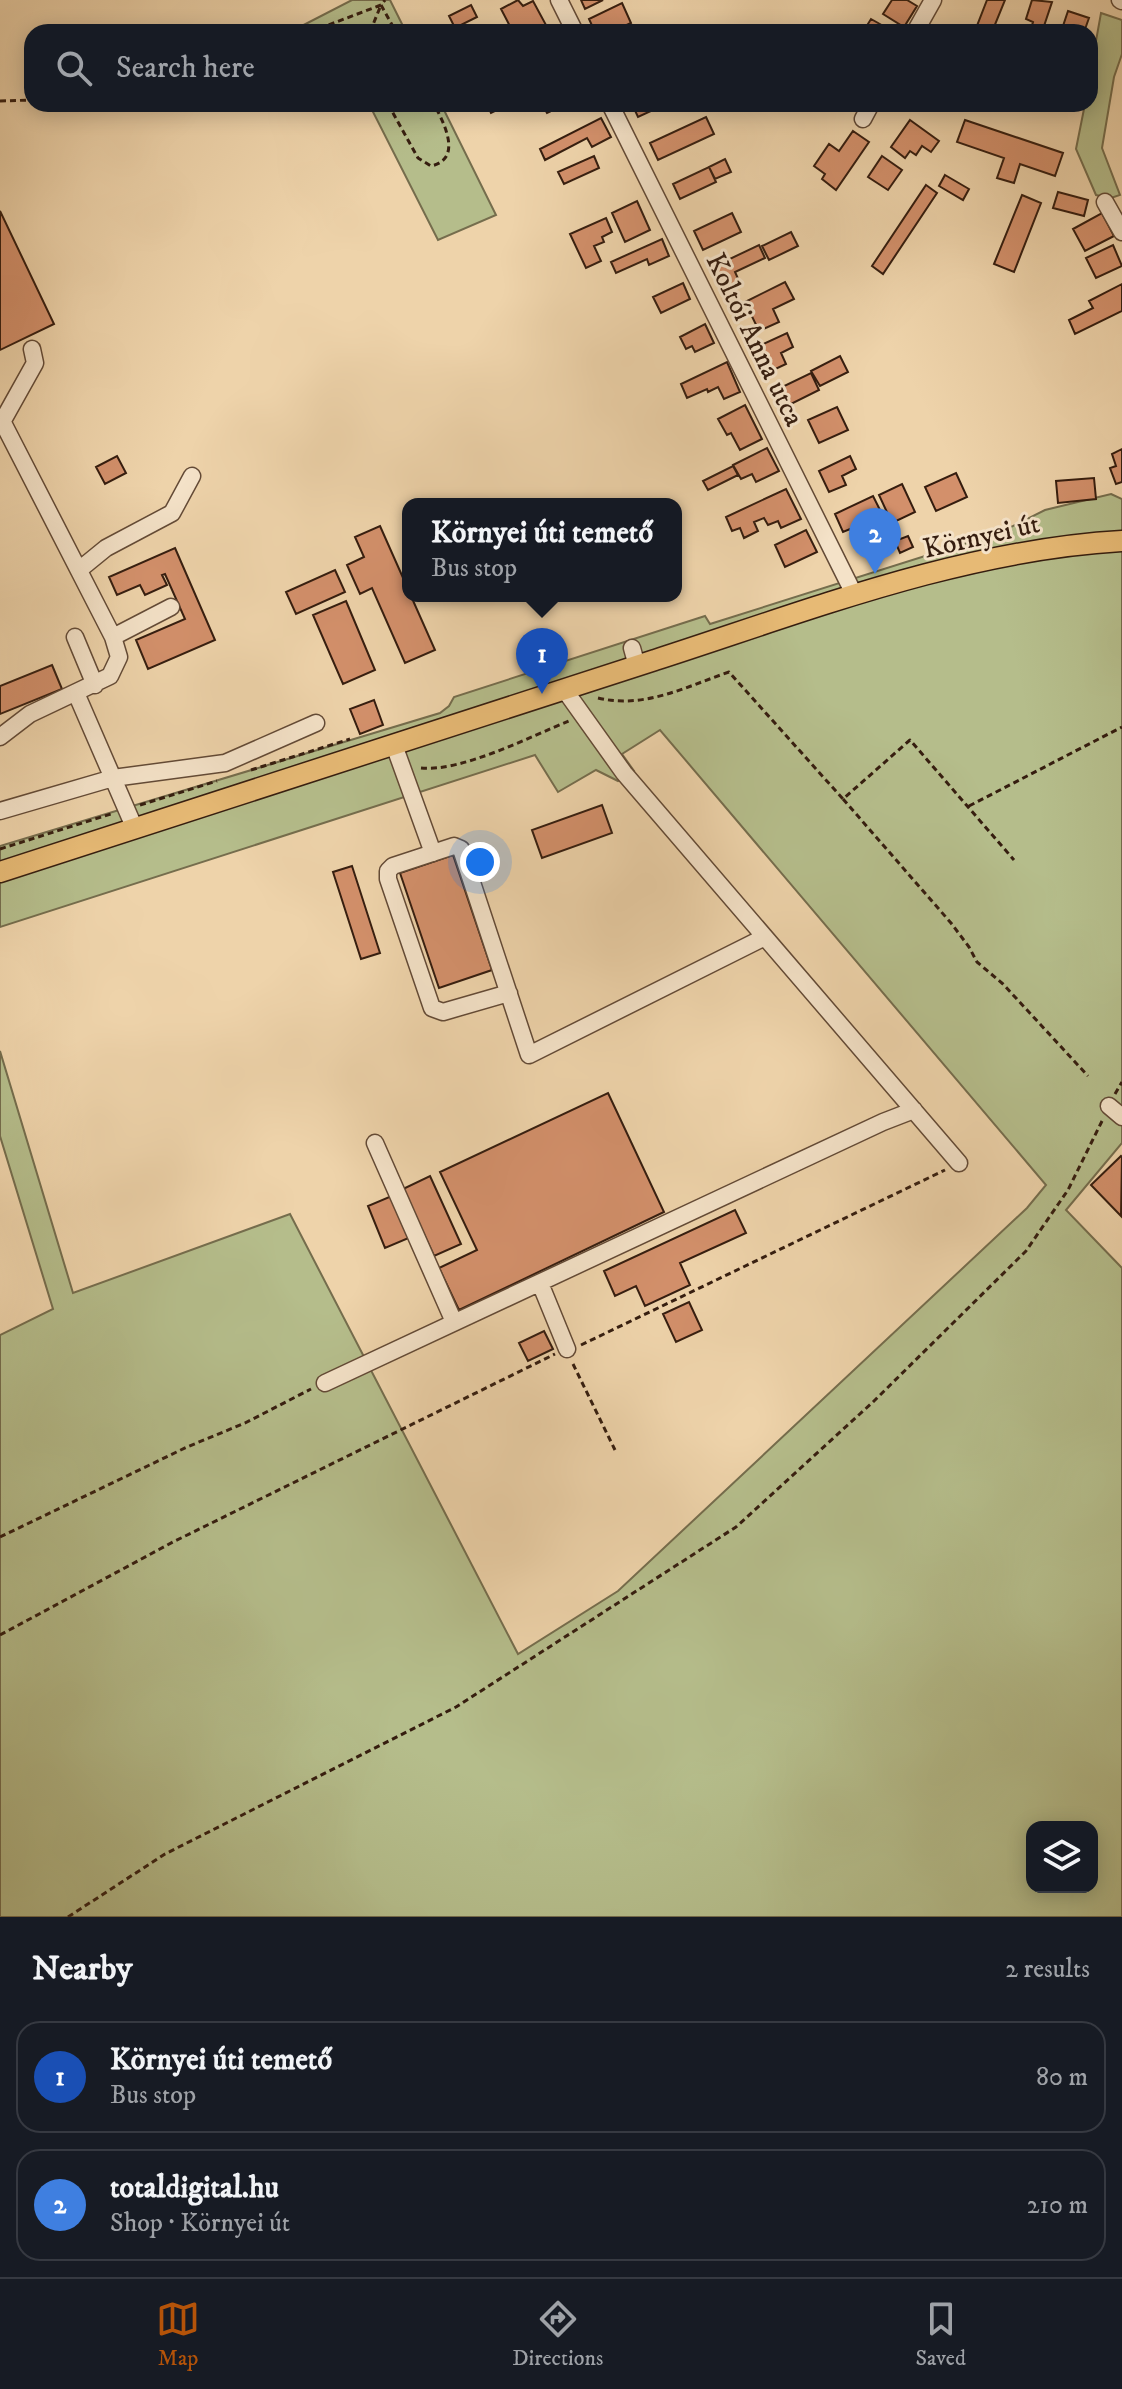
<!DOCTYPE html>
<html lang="en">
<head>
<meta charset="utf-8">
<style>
	body { margin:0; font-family:"IM FELL DW Pica",serif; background:#20242c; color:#f1f3f6 }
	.controls { position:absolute; right:24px; bottom:24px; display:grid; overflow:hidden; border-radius:16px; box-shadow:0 4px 20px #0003 }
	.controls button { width:72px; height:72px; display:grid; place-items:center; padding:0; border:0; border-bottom:2px solid #363941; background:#171b24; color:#f1f3f6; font:40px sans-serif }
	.you { position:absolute; left:480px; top:862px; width:28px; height:28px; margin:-20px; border:6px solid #fff; border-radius:50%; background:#1a73e8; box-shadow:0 0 0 12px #1a73e833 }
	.badge { display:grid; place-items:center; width:52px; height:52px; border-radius:50%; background:#b45309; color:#fff; font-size:26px; font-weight:700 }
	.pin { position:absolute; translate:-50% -66px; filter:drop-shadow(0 2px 4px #0008) }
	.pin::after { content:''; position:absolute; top:42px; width:28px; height:24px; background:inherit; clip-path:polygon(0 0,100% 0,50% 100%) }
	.popup { position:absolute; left:402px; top:498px; width:280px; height:104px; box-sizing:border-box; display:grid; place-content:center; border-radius:16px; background:#171b24; filter:drop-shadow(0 2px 6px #0005); font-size:26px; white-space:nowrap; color:#9ea1a6 }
	.popup b { font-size:30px; color:#f1f3f6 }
	.popup::after { content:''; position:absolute; left:50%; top:100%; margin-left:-16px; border:16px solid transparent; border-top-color:#171b24 }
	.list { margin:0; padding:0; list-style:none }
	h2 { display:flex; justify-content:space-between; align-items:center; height:104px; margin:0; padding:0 32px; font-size:34px }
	h2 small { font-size:26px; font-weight:400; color:#9ea1a6 }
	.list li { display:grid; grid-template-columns:52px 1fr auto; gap:24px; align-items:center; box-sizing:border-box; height:112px; margin:0 16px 16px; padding:0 16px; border:2px solid #363941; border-radius:24px }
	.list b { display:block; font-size:30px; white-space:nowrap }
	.list p { margin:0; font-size:26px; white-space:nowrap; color:#9ea1a6 }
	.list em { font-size:26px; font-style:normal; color:#9ea1a6 }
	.icon { flex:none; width:44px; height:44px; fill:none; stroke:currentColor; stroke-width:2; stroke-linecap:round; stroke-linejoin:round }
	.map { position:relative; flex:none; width:1122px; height:1917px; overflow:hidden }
	.search { position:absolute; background:#171b24; box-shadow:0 4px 20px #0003; left:24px; right:24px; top:24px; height:88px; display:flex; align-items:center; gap:20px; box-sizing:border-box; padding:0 28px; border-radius:24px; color:#9ea1a6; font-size:30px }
	.sheet { height:360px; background:#171b24 }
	nav { display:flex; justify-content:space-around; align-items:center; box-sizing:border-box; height:112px; border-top:2px solid #363941; background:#171b24; font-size:22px; color:#9ea1a6 }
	nav a { display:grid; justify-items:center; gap:4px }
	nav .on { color:#b45309 }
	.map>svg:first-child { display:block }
	.green { fill:#b5bd8b; stroke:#756d4d; stroke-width:2; fill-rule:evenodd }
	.building { fill:#d3906b; stroke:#351d0f; stroke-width:2 }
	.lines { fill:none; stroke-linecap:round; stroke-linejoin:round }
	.minor-casing { stroke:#634a36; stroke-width:19 }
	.major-casing { stroke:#351d0f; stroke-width:23 }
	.path { stroke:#351d0f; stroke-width:3; stroke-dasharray:6 4; stroke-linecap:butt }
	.minor { stroke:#f4e2c8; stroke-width:16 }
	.major { stroke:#e7ba75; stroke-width:20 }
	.labels { text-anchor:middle; stroke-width:6; stroke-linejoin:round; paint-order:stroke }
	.street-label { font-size:28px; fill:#351d0f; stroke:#f4e2c8 }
</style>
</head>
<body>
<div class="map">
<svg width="1122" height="1917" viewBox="0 0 1122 1917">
	<rect width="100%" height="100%" fill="#eed3aa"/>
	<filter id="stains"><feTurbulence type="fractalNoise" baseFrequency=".0025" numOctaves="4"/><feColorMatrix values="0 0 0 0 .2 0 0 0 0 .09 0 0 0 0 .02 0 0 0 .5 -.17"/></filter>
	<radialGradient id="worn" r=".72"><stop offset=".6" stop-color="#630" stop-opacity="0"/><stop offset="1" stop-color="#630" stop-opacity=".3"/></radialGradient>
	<!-- green -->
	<path class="green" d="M352 0H390L406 32H290Z
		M1101 13 1122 20V54L1114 77 1102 148 1120 195 1111 198 1096 195 1076 149 1085 104H1090V74Z
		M369 104H441L496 215 438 240Z
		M1111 494 1122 499V1143L1066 1210 1122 1268V1917H0V1335L53 1309 0 1136V1051L73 1293 290 1214 518 1654 618 1591 1027 1208 1046 1185 660 730 622 754 634 771 618 781 596 770 558 792 535 755 0 927V846L440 713 449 706 454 697 705 616 710 624 1001 532 1045 510ZM1032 1827H1092V1887H1032Z"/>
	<!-- building -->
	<path class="building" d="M518 0 523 6 533 1 546 25 533 32 530 26 513 32 501 9Z
		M581 0H603L585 9Z
		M892 0H907L917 6 904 27 883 14Z
		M987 0H1005L992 32H978L975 31Z
		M1032 0 1052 2 1042 32H1030L1033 22 1026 19Z
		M622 3 631 23 622 27 624 32H595L589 19Z
		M471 5 477 17 455 28 449 16Z
		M1068 11 1089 18 1084 32H1061Z
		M871 19 894 32H863Z
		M487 104H509L491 113Z
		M542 104H566L547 113Z
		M632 104H666L638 117Z
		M706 117 714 134 658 160 650 143Z
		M601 118 611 137 592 147 587 138 545 160 540 149Z
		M910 120 939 141 931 152 922 146 916 155 910 151 905 158 891 147Z
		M965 120 1063 153 1055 176 1020 164 1014 183 997 178 1004 158 957 142Z
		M853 131 869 142 836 190 822 179 825 174 814 166 829 144 839 151Z
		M594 156 599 168 564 184 558 172Z
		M882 156 902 170 888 190 868 177Z
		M725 159 731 172 715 179 709 167Z
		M709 167 716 182 680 199 673 184Z
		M945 175 969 189 963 200 939 186Z
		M926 185 937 193 883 274 872 266Z
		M1058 192 1088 200 1084 216 1053 208Z
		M1022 195 1041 203 1014 272 994 264Z
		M637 201 650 230 625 242 612 213Z
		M0 211 54 324 0 350Z
		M732 213 741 232 703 250 694 231Z
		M1102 213 1114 236 1085 251 1073 229Z
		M606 218 612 232 602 237 604 242 594 246 601 261 586 268 570 234Z
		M791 232 798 246 769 260 762 246Z
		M662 239 669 256 649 265 647 259 616 273 611 262Z
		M759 245 765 258 735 272 740 283 724 290 713 267Z
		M1113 245 1122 266 1096 278 1086 258Z
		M785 282 794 299 773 309 779 322 759 331 745 302Z
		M683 283 690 299 661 313 653 297Z
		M1122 284V311L1075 334 1069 320 1093 308 1089 301Z
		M705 324 714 343 695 352 692 346 686 349 680 337Z
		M787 333 793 347 781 353 786 364 767 373 755 348Z
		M840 356 848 372 820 386 811 371Z
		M727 362 740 392 724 399 718 387 708 392 707 389 687 398 681 384Z
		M811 373 819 390 785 407 776 390Z
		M745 405 762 439 740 450 731 433 727 435 718 419Z
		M837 407 848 430 819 443 808 420Z
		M767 448 779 471 756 482 752 474 741 479 733 465Z
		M1122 449V482L1116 484 1110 468 1116 466 1112 454Z
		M117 456 126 473 105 484 96 467Z
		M850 456 856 469 842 476 846 485 829 492 819 471Z
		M733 466 738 475 708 490 703 481Z
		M956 473 967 497 936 511 925 487Z
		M1094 478 1096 499 1058 503 1056 481Z
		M902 484 915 512 892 523 879 495Z
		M786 489 801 519 781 528 778 521 768 525 764 518 754 522 758 531 744 538 740 528 732 531 726 517Z
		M873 496 881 512 861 522 864 528 852 533 850 529 843 532 835 514Z
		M380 526 408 589V596H411L435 650 405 663 372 588 360 594 347 565 364 557 355 537Z
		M806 530 817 552 785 567 775 545Z
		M908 536 913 547 900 553 895 541Z
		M175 548 215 640 148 669 136 640 185 619 165 574 162 575 167 585 145 595 140 585 117 595 109 577Z
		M335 570 345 592 296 614 286 592Z
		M346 601 375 670 343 684 313 615Z
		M52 665 62 689 0 714V686Z
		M374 700 383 725 360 734 350 709Z
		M602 805 612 833 542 858 532 830Z
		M453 855 492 970 439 988 400 873Z
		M352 866 380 953 361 959 333 872Z
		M608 1093 664 1212 459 1310 439 1268 477 1250 440 1172Z
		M1121 1156 1122 1157 1121 1216 1091 1185Z
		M430 1176 461 1244 434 1256 403 1189Z
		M394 1195 411 1237 385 1248 368 1206Z
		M735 1210 746 1233 680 1263 690 1285 645 1306 636 1286 615 1296 604 1271Z
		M689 1302 702 1330 676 1342 663 1314Z
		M544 1331 553 1349 528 1361 519 1343Z"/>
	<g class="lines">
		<!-- minor casing -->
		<g class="minor-casing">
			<path id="minor" d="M559 0 575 32
				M1120 0 1122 1
				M915 32 933 0
				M610 104 855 596
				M863 119 871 104
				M1105 202 1122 232
				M0 417 113 637 119 657 110 676 30 714 0 737
				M2 422 35 363 32 349
				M79 570 106 548 172 513 192 476
				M75 637 95 685
				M113 637 171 607
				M632 648 637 666
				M564 689 624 773 959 1163
				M76 693 135 829
				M394 745 433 853
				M0 811 113 778 225 763 316 723
				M509 993 443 1012 432 1008 388 879V871L393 866 454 846 461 849 529 1055 765 937
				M1109 1106 1122 1117
				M375 1143 454 1322
				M540 1283 567 1349
				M325 1383 883 1122 914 1110"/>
		</g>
		<!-- major casing -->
		<g class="major-casing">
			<path id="major" d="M0 872C219 802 437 731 655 660 807 611 962 550 1122 541"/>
		</g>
		<!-- path -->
		<path class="path" d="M381 5 396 32
			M310 32 381 5 385 0
			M370 32 381 5
			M0 101 32 100
			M388 104 418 158 431 166C463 159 444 123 434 104
			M598 698C645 709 685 687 729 672L843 799 910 740 1014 860
			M421 768C462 772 529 737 569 721
			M251 770 350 739
			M843 799 951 923 969 947 977 962 1003 984 1088 1076
			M140 805 217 781
			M969 806 1122 727
			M0 849 114 813
			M1115 1094 1122 1082
			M581 1345 945 1170
			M573 1364 615 1450
			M0 1537 187 1447 245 1423 311 1389
			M0 1635 173 1542 555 1354
			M68 1917 165 1854 456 1707 736 1527 873 1402 1026 1251 1068 1190 1103 1119"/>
		<!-- minor -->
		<use href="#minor" class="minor"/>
		<!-- major -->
		<use href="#major" class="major"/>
	</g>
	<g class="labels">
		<!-- street labels -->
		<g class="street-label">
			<text transform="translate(756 339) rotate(64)" y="10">Koltói Anna utca</text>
			<text transform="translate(981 535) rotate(-13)" y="10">Környei út</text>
		</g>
	</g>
	<rect width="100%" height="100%" filter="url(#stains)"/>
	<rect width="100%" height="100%" fill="url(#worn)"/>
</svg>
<div class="controls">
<button><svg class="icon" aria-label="layers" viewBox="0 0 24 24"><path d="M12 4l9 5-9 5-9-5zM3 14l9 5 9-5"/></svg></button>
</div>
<div class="you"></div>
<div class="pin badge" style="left:542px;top:694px;background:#1a4fb4">1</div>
<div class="popup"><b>Környei úti temető</b>Bus stop</div>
<div class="pin badge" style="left:875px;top:574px;background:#3f7fe0">2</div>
<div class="search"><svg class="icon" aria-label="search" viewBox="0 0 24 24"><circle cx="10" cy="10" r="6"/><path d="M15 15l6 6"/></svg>Search here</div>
</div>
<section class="sheet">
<h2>Nearby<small>2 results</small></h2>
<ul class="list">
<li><span class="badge" style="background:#1a4fb4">1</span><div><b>Környei úti temető</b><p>Bus stop</p></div><em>80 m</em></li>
<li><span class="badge" style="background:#3f7fe0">2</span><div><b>totaldigital.hu</b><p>Shop · Környei út</p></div><em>210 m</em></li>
</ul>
</section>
<nav>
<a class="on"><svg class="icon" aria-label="map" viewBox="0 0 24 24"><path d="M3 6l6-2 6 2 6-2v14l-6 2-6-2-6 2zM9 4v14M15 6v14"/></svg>Map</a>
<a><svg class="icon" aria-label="directions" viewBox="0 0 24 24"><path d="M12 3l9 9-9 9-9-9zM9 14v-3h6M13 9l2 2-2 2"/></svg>Directions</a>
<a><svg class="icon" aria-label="saved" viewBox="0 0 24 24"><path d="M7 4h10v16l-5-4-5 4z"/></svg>Saved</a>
</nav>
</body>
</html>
